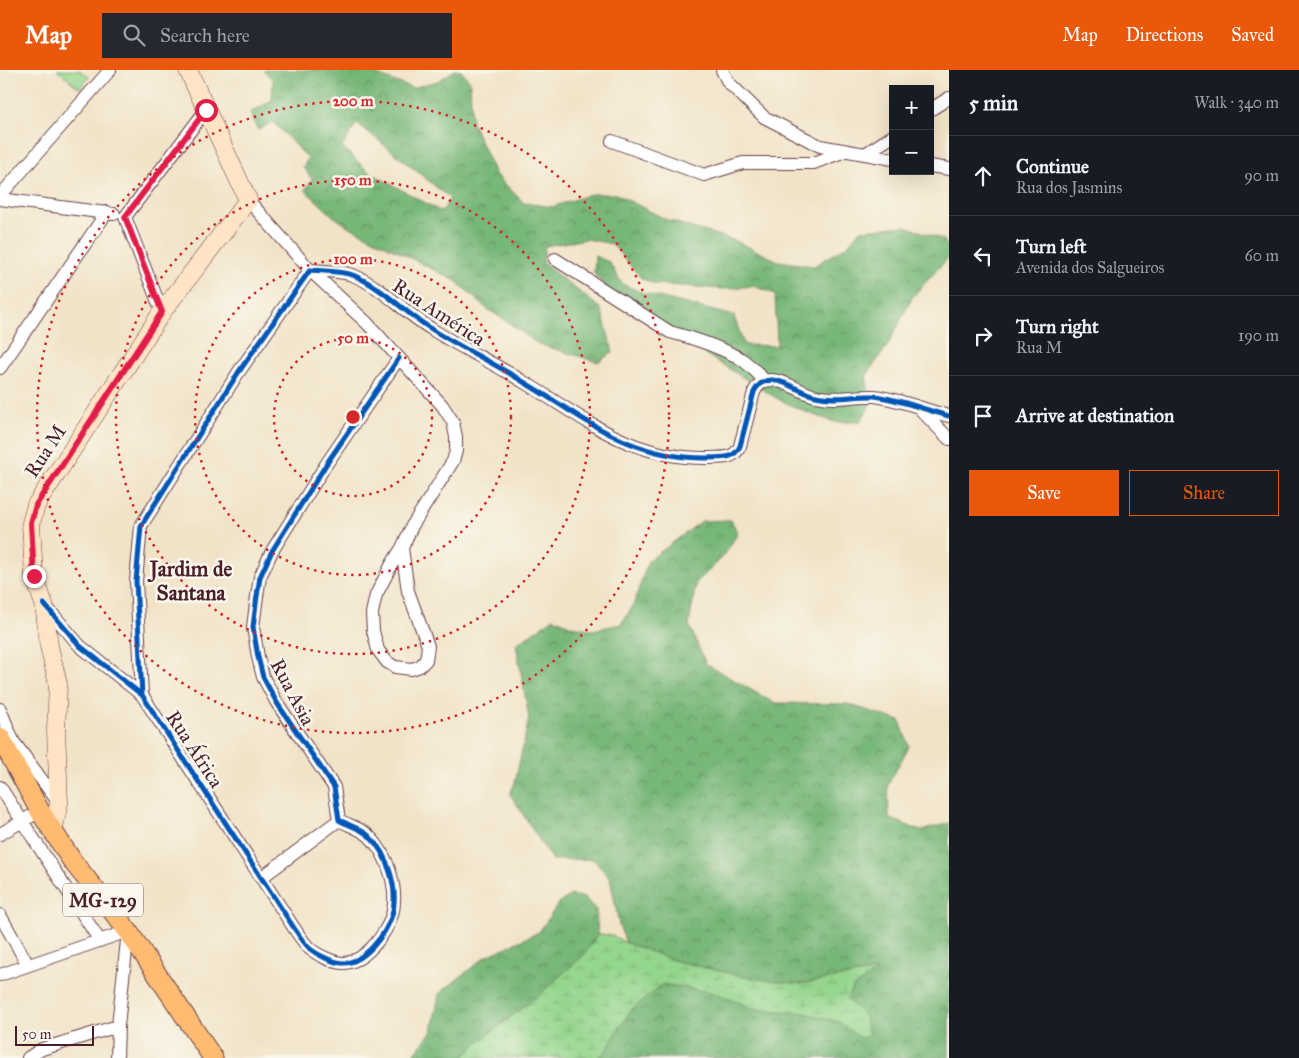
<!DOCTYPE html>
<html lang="en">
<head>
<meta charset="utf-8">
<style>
	body { margin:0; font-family:"IM FELL Great Primer",serif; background:#242831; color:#f1f3f6 }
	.controls { position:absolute; right:15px; top:15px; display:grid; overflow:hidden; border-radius:0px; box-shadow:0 5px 20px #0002 }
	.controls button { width:45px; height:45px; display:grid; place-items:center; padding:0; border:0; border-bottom:1px solid #363941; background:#171b24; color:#f1f3f6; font:25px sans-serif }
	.scale { position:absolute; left:15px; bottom:12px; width:79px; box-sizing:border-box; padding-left:5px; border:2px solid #4a1f2b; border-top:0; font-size:14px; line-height:18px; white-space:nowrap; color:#4a1f2b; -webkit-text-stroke:4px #fbf7ec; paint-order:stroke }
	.stop { position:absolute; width:15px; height:15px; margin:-11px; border:4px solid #e11d48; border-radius:50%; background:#fff }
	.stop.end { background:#e11d48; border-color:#fff; box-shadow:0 1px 5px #0008 }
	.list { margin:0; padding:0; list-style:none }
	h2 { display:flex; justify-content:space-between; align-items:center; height:65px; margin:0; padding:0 20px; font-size:21px }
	h2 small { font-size:16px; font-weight:400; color:#9ea1a6 }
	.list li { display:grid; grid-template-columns:32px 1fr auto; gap:15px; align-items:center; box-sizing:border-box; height:80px; padding:0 20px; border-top:1px solid #363941 }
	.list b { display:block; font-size:19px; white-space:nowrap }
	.list p { margin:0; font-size:16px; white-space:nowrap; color:#9ea1a6 }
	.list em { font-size:16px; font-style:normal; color:#9ea1a6 }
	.actions { display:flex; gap:10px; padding:15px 20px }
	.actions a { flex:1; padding:11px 0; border:1px solid #ea580c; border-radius:0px; text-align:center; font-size:18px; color:#ea580c }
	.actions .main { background:#ea580c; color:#fff }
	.icon { flex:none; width:28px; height:28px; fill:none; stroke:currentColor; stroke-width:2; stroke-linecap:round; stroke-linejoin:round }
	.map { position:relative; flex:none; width:949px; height:988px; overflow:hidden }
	header { display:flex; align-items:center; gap:30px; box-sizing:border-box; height:70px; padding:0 25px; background:#ea580c; color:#fff }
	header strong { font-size:24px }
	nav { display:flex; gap:28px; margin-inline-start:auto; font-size:18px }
	.search { width:350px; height:45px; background:#242831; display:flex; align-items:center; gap:12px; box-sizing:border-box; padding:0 18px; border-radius:0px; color:#9ea1a6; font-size:19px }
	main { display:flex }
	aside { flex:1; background:#171b24 }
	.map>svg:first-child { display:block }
	.green { fill:#94d68d; stroke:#6f7a5c }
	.forest { fill:url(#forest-crowns); stroke:#606b52; fill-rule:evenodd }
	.wetland { fill:url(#wetland-marsh); stroke:#6f7a5c }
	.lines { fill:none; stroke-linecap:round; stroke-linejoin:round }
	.street-casing { stroke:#633c42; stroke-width:14 }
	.secondary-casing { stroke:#633c42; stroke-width:19 }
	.primary-casing { stroke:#633c42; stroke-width:21 }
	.street { stroke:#fff; stroke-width:12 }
	.secondary { stroke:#ffe4c6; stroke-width:18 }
	.primary { stroke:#ffbb71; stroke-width:19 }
	.cycleway-casing { stroke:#fbf7ec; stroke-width:8 }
	.cycleway { stroke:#0057b8; stroke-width:5 }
	.route { stroke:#e11d48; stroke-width:6 }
	.ring { fill:none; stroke:#d62828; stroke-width:2.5; stroke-dasharray:2.5 5 }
	.labels { text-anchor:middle; stroke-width:5; stroke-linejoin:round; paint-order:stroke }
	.shield { fill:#fbf7ec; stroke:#7f6065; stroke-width:1 }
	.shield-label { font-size:19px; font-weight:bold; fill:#4a1f2b }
	.street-label { font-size:20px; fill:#4a1f2b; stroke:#fbf7ec }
	.neighbourhood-label { font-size:21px; font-weight:bold; fill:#4a1f2b; stroke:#fbf7ec }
	.centre { fill:#d62828; stroke:#fbf7ec; stroke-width:2.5 }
	.ring-label { font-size:15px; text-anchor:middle; font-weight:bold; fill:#d62828; stroke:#fbf7ec; stroke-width:5; stroke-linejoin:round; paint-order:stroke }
</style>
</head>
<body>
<header>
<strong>Map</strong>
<div class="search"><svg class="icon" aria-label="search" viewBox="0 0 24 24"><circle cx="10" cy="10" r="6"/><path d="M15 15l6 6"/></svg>Search here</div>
<nav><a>Map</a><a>Directions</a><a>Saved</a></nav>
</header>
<main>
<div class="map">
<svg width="949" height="988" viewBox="0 0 949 988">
	<defs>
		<pattern id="forest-crowns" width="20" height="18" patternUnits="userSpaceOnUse" patternTransform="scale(1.25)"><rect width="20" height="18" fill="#77b778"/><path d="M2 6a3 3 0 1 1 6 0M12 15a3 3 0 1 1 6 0" fill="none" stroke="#649463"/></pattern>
		<pattern id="wetland-marsh" width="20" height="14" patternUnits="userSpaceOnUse" patternTransform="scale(1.25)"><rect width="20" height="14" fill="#94d68d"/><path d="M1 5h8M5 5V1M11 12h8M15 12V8" fill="none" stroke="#81b77a"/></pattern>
	</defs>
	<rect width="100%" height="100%" fill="#fbf7ec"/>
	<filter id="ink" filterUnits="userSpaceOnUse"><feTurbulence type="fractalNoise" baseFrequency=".02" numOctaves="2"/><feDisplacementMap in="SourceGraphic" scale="10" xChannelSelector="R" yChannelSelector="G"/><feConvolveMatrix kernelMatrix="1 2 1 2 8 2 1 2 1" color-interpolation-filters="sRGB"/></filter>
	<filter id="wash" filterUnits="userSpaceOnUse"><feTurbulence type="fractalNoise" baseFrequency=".0096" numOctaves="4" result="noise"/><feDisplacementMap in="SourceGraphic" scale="20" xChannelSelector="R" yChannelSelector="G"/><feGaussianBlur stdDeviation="1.12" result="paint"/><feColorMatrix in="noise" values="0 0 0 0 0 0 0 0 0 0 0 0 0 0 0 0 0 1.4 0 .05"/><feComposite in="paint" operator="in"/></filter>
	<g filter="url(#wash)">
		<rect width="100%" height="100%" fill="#f1e3c7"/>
		<!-- green -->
		<path class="green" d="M57 0H80L89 7 80 19Z"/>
		<!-- forest -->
		<path class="forest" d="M263 0H372L375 4 412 18 438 11 455 0H460L470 11 472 53 495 104 524 133 552 137 591 124H616L667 150 736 171 778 191 814 196 848 175 860 160 906 156 944 170 949 179V187L913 226 888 275 866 306 871 334 860 352H835L808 343 778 329 614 228 594 203 595 186 609 192 622 214 643 223 734 246 744 275 777 276 775 224 754 216 723 219 654 214 641 208 612 174 587 169 545 176 543 193 601 239 613 282 598 292 538 274 505 250 487 239 456 211 346 155 333 146 305 120 312 109 303 97 308 88 273 52 258 60 250 43 272 30 273 10ZM357 53 450 128 442 142 369 102 342 77Z
			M731 450 738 463 723 487 696 513 689 555 706 594 774 633 848 634 900 651 909 676 888 715 889 748 921 761 949 753V988H597L604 983 630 941 662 914 710 922 758 939 805 943 839 952 846 929 853 918 876 901 800 914 750 908 676 891 626 873 619 855 610 808 593 789 552 790 510 724 515 712 529 648 516 574 554 548 572 556 593 560 621 554 633 536 648 491 702 451Z
			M571 825 585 828 596 840 598 864 584 885 533 930 477 973 463 988H411L432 961 439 924 485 887 539 862 559 833Z"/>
		<!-- wetland -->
		<path class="wetland" d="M598 864 612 865 626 873 676 891 750 908 800 914 877 901 853 918 847 929 864 945 869 966 860 968 839 952 805 943 758 939 710 922 663 914 630 941 604 983 597 988H463L477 973 533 930 584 885Z"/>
	</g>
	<g filter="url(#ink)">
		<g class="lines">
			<!-- street casing -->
			<g class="street-casing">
				<path id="street" d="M722 0 728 12 764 47 820 76 865 84
					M930 40 949 28
					M893 66 865 84 893 89
					M612 71 704 105 743 93H814L845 81
					M930 96 949 99
					M0 126 110 0
					M0 129 114 144
					M248 130 310 200 367 253 442 335 453 352 456 367V381L453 391 412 456 402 478 393 492 376 525 372 543 373 561 378 580 387 592 395 597 412 599 420 596 426 590 428 576 408 521 402 478
					M125 147 206 40
					M125 147 162 242
					M555 189 670 262C693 268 717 276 738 287 748 293 757 302 765 311
					M0 298 107 142
					M921 340 949 369
					M44 534 80 576 142 625 296 861C300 867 305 874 310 879 318 885 332 892 342 893 364 894 386 864 392 845 399 820 388 784 369 766 362 759 348 755 339 750L334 717 277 633 263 607 258 587 253 557 257 526 260 507 272 481 327 393 399 288
					M142 625 136 511 141 456 238 303 310 200C322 201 344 201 355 206 383 218 404 242 430 258 459 277 492 292 522 311 585 348 629 389 708 388 722 387 734 390 740 376L754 322C758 314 763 310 772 310 788 311 801 323 816 326 835 331 855 325 874 326 900 329 924 340 949 346
					M0 639 13 671 59 733
					M0 717 100 871
					M0 764 33 745 41 743
					M261 808 339 750
					M0 845 28 895
					M0 905 128 861 118 956 117 988
					M28 988 42 979 118 956"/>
			</g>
			<!-- secondary casing -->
			<g class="secondary-casing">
				<path id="secondary" d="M53 762 59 733 56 660 58 614 49 576 44 534 34 506 31 453 36 435 162 242 248 130 188 0"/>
			</g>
			<!-- primary casing -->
			<g class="primary-casing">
				<path id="primary" d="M0 667 41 743 73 792 128 861 213 988"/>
			</g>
			<!-- street -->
			<use href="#street" class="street"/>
			<!-- secondary -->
			<use href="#secondary" class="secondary"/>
			<!-- primary -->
			<use href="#primary" class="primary"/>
			<!-- cycleway casing -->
			<g class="cycleway-casing">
				<path id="cycleway" d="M44 534 80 576 142 625 296 861C300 867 305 874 310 879 318 885 332 892 342 893 364 894 386 864 392 845 399 820 388 784 369 766 362 759 348 755 339 750L334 717 277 633 263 607 258 587 253 557 257 526 260 507 272 481 327 393 399 288
					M142 625 136 511 141 456 238 303 310 200C322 201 344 201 355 206 383 218 404 242 430 258 459 277 492 292 522 311 585 348 629 389 708 388 722 387 734 390 740 376L754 322C758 314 763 310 772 310 788 311 801 323 816 326 835 331 855 325 874 326 900 329 924 340 949 346"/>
			</g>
			<!-- cycleway -->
			<use href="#cycleway" class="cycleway"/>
		</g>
	</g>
	<g class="lines" filter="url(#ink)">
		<!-- route -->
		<path class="route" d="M34 506 31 453 36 435 162 242 125 147 206 40"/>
	</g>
	<!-- distance rings -->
	<g class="ring">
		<circle cx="353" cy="347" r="79"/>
		<circle cx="353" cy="347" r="158"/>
		<circle cx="353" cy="347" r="237"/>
		<circle cx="353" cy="347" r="316"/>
	</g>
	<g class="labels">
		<!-- shield labels -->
		<rect class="shield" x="63" y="813.5" width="80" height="33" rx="4"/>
		<g class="shield-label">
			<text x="103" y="837">MG-129</text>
		</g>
		<!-- street labels -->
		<g class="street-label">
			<text transform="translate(439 242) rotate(33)" y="7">Rua América</text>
			<text transform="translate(45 381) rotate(-57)" y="7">Rua M</text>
			<text transform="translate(293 622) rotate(62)" y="7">Rua Asia</text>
			<text transform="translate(195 679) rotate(57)" y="7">Rua África</text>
		</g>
		<!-- neighbourhood labels -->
		<g class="neighbourhood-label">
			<text x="191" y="506">Jardim de<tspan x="191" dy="24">Santana</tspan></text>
		</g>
	</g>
	<circle cx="353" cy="347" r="8" class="centre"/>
	<g class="ring-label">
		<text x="353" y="36">200 m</text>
		<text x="353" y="115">150 m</text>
		<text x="353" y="194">100 m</text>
		<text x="353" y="273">50 m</text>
	</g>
</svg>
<div class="controls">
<button>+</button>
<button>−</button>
</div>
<div class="scale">50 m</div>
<div class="stop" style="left:206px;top:40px"></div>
<div class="stop end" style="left:34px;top:506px"></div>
</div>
<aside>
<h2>5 min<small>Walk · 340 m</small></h2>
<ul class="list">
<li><svg class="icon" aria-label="ahead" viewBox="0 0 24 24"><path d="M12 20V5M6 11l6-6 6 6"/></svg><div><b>Continue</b><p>Rua dos Jasmins</p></div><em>90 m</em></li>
<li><svg class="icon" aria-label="left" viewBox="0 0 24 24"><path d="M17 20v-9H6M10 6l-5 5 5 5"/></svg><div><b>Turn left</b><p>Avenida dos Salgueiros</p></div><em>60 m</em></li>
<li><svg class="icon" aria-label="right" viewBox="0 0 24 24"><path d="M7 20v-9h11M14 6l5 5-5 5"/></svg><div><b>Turn right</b><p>Rua M</p></div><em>190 m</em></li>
<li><svg class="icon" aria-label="arrive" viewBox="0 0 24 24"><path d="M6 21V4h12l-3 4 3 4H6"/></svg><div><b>Arrive at destination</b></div></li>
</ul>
<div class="actions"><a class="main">Save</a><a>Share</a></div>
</aside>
</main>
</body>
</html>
